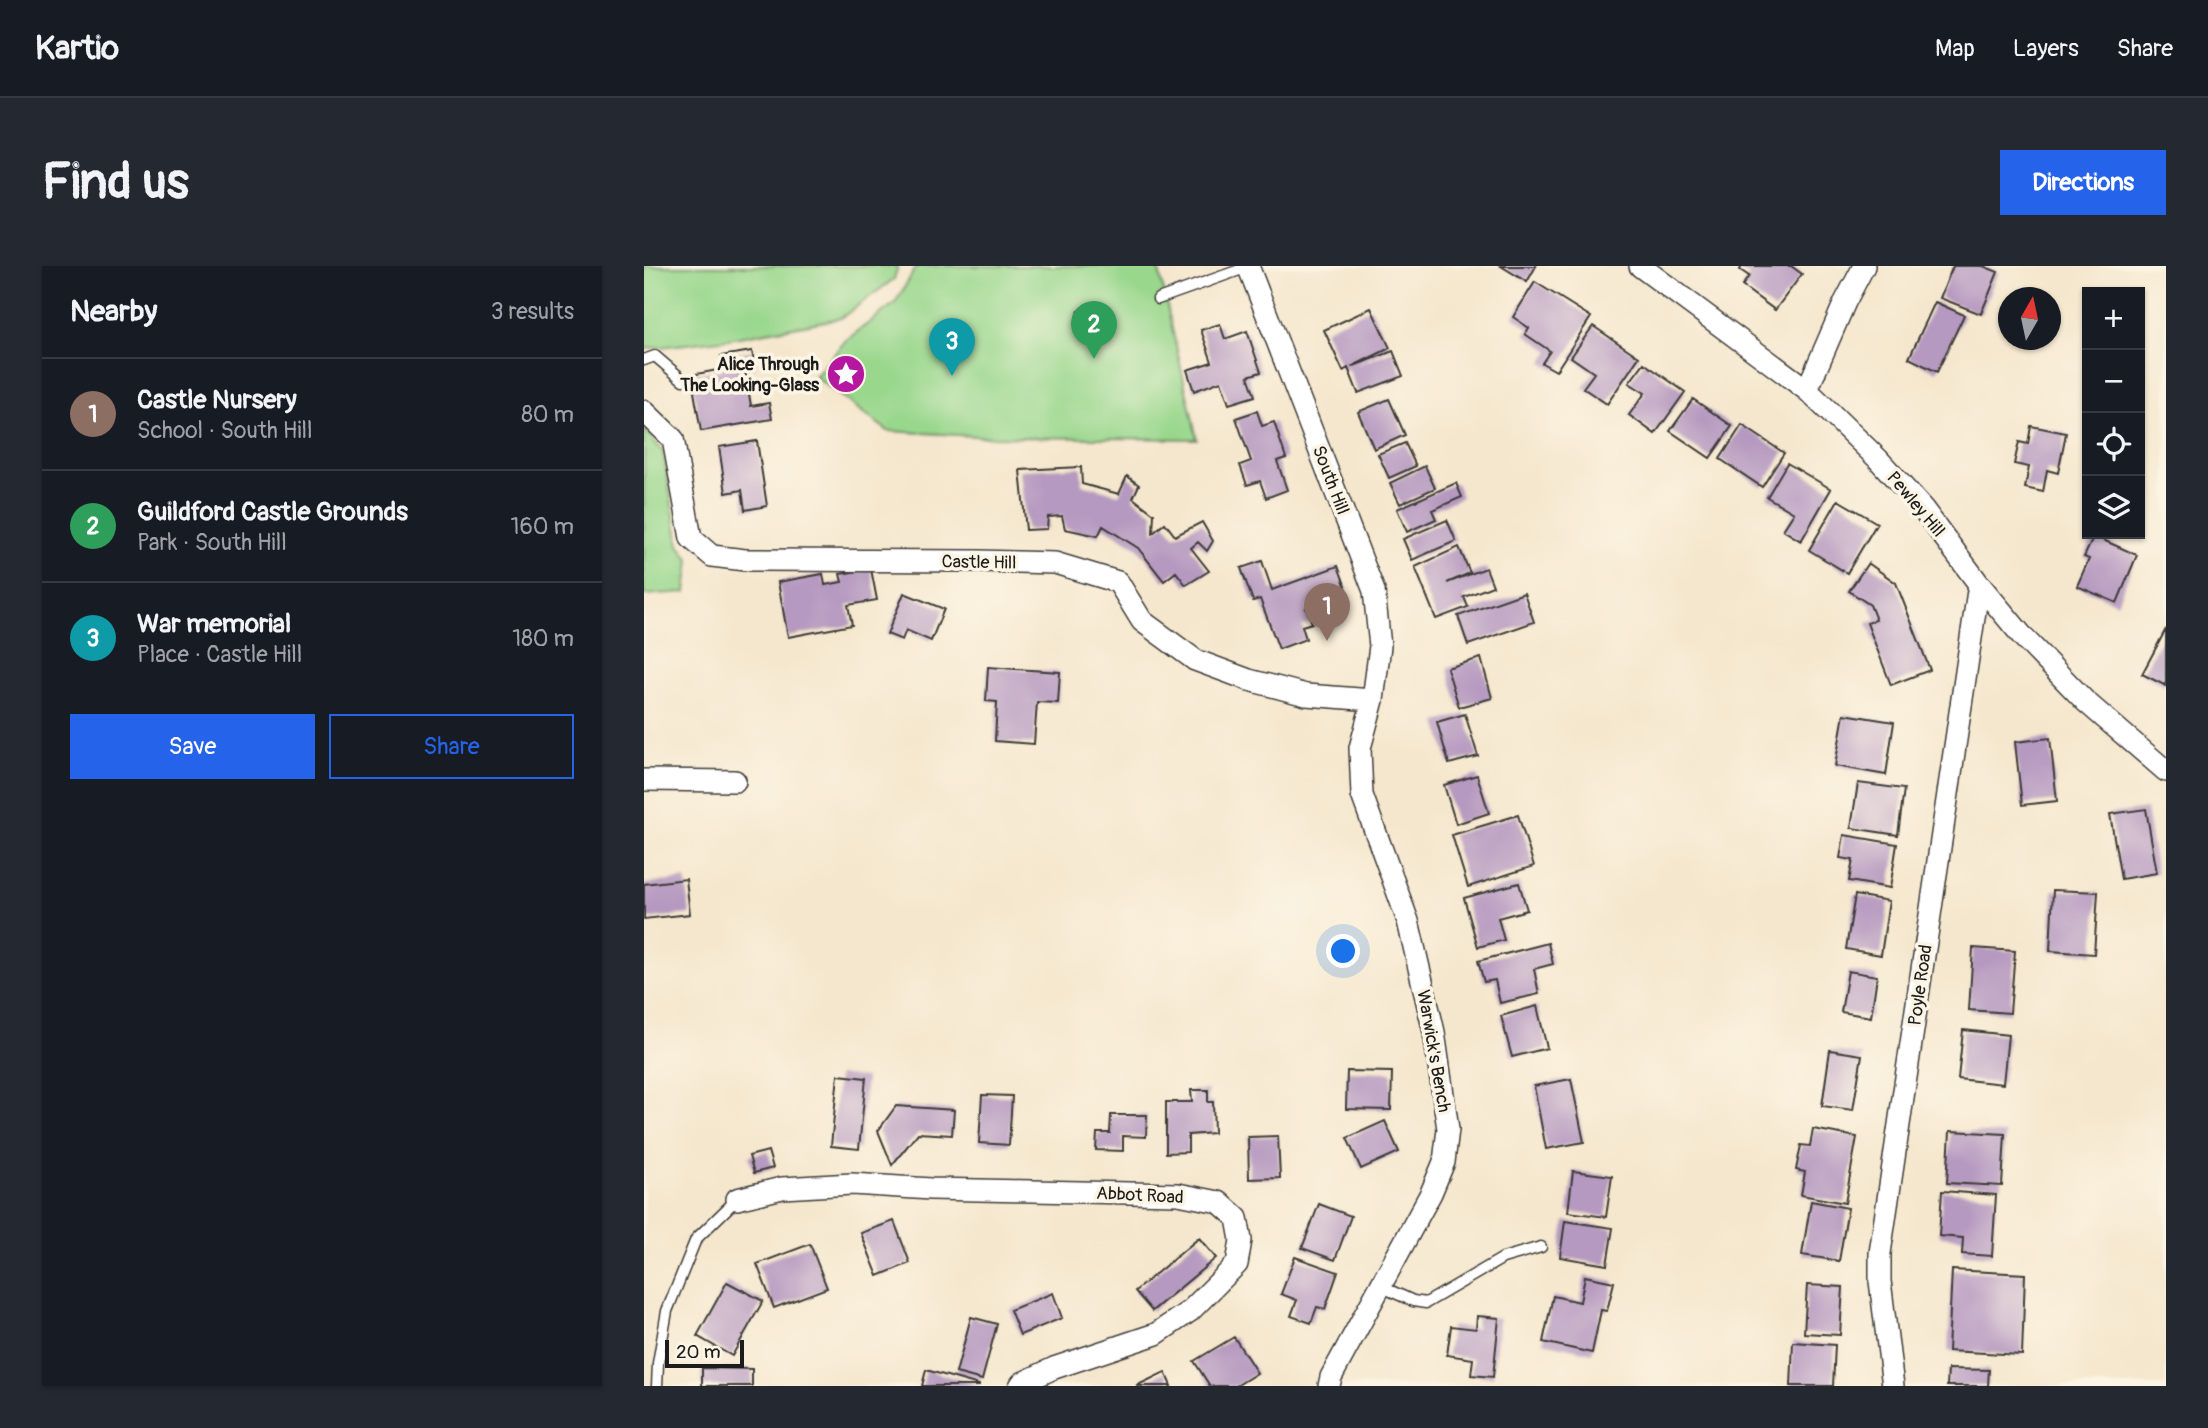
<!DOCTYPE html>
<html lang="en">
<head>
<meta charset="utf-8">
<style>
	body { margin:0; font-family:Pangolin,sans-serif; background:#242831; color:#f1f3f6 }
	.controls { position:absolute; right:21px; top:21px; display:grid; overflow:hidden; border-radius:0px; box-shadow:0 2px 5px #0004 }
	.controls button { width:63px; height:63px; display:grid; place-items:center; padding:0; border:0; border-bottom:2px solid #363941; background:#171b24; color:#f1f3f6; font:35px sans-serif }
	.compass { position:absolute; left:1354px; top:21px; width:63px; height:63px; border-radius:50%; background:#171b24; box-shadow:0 2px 5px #0004; rotate:9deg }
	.scale { position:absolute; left:21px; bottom:18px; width:79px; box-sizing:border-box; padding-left:7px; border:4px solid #1c1c1c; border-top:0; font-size:19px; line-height:24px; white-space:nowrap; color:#1c1c1c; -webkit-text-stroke:5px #fcf5e5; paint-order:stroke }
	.you { position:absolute; left:700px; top:686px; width:24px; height:24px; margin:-18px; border:5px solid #fff; border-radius:50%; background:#1a73e8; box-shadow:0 0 0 10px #1a73e833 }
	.badge { display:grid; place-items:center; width:46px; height:46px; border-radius:50%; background:#2563eb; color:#fff; font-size:23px; font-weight:700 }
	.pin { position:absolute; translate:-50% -58px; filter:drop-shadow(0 2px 4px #0008) }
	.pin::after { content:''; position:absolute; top:37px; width:24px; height:21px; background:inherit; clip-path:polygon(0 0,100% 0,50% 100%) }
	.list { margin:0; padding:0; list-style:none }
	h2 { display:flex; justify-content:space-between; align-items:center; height:91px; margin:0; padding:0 28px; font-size:30px }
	h2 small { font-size:23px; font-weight:400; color:#9ea1a6 }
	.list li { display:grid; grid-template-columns:46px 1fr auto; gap:21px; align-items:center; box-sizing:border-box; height:112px; padding:0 28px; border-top:2px solid #363941 }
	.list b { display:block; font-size:26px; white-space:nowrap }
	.list p { margin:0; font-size:23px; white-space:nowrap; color:#9ea1a6 }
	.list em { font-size:23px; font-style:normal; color:#9ea1a6 }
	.actions { display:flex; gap:14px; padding:21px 28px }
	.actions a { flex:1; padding:16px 0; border:2px solid #2563eb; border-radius:0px; text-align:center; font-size:24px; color:#2563eb }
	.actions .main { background:#2563eb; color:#fff }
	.icon { flex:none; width:38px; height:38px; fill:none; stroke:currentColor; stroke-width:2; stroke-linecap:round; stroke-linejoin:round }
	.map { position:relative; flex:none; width:1522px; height:1120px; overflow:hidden; border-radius:0px }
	header { display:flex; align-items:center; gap:42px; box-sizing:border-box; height:98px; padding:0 35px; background:#171b24; border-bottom:2px solid #363941 }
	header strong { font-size:33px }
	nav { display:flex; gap:38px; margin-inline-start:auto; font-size:24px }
	.intro { display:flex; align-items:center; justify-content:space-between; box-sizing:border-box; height:168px; padding:0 42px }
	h1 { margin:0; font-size:49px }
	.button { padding:18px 32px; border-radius:0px; background:#2563eb; color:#fff; font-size:24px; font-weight:700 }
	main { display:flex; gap:42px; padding:0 42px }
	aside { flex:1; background:#171b24; border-radius:0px; box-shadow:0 2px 5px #0004 }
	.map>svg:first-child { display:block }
	.green { fill:#98d78c; stroke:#5a7a54; stroke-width:2 }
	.building { fill:#b599c0 }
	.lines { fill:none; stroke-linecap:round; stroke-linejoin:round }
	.service-casing { stroke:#3d3a37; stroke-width:13 }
	.minor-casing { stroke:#3d3a37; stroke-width:24 }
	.service { stroke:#fff; stroke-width:10 }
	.minor { stroke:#fff; stroke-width:21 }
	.labels { text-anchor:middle; stroke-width:7; stroke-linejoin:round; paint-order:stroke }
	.poi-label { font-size:18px; font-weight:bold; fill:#1c1c1c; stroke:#fcf5e5; text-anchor:end }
	.street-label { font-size:18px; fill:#1c1c1c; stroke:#fcf5e5 }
</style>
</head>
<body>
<header>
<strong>Kartio</strong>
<nav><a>Map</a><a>Layers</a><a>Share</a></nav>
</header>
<div class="intro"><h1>Find us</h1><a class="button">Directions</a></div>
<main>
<aside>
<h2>Nearby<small>3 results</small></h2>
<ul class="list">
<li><span class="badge" style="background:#8d6e63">1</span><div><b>Castle Nursery</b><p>School · South Hill</p></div><em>80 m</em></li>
<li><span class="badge" style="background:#2e9e5b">2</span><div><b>Guildford Castle Grounds</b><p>Park · South Hill</p></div><em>160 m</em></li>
<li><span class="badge" style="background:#0f9aa8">3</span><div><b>War memorial</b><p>Place · Castle Hill</p></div><em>180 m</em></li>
</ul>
<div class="actions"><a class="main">Save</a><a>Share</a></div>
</aside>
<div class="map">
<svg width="1522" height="1120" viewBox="0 0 1522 1120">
	<rect width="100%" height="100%" fill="#fcf5e5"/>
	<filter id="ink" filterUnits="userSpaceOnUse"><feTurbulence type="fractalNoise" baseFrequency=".0143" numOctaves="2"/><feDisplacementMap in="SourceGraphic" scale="14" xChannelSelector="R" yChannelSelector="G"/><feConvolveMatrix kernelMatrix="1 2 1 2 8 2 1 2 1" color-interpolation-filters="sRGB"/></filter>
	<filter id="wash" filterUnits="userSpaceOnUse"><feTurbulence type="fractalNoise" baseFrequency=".00686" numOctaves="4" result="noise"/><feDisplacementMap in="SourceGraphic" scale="28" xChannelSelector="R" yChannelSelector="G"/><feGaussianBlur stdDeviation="1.57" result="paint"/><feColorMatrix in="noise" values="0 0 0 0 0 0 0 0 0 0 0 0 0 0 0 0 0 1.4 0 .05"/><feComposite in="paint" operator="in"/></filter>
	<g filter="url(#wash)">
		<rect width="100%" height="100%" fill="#f5e7cd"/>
		<!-- green -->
		<path class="green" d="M0 0H254L250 13 197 52 85 73 0 83Z
			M273 0H514L553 173 348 171 244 165 171 111 201 75 251 37Z
			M0 163 19 186 35 279 46 294 42 326 0 329Z"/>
		<g id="blocks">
			<!-- building -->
			<path class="building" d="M857 0H892L883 16Z
				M1098 0H1147L1158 8 1131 44 1098 20 1105 10 1096 4Z
				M1309 0H1339L1354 6 1337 48 1296 32Z
				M891 16 947 51 912 105 898 97 906 85 881 68 885 62 869 51Z
				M1291 36 1320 49 1293 106 1265 92Z
				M433 51a10 10 0 1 1 20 0a10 10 0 1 1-20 0Z
				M727 42 746 82 707 101 749 85 759 110 714 127 704 102 699 105 680 64Z
				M576 58 581 73 603 65 617 106 604 110 611 130 585 138 577 115 550 125 543 104 568 96 557 64Z
				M949 60 995 91 963 138 939 122 950 107 927 91Z
				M108 85 111 102 101 104 107 140 125 137 128 153 57 165 47 109 79 103 77 90Z
				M1000 97 1041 126 1011 168 985 149 1001 127 985 117Z
				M745 133 761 169 730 183 714 146Z
				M1049 133 1088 160 1066 192 1026 165Z
				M613 145 618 160 630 156 642 192 633 195 643 224 622 232 616 215 603 219 596 199 607 195 592 152Z
				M1098 159 1140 187 1118 221 1076 193Z
				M1387 160 1422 167 1414 207 1403 204 1399 226 1381 222 1385 201 1370 198 1375 176 1384 178Z
				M113 175 123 240 101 244 98 224 82 227 75 181Z
				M761 177 772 200 745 212 734 188Z
				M1143 197 1187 223 1157 275 1139 264 1150 247 1123 231Z
				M781 200 791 222 756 238 746 217Z
				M437 201 438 218 475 228 483 210 495 219 489 232 510 248 509 267 521 257 531 270 558 256 569 275 563 285 554 276 547 282 565 305 542 319 532 306 520 315 494 282 459 260 454 270 421 263 418 250 404 251 403 263 382 264 376 204Z
				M812 217 818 231 788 244 792 253 763 266 753 243Z
				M1194 234 1233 257 1203 307 1165 284Z
				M803 254 812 275 768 294 759 273Z
				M1450 270 1493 289 1473 337 1433 320 1445 293 1440 291Z
				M815 281 826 307 803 317 842 302 849 320 820 331 824 341 792 353 771 301Z
				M618 295 628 324 694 300 704 327 662 342 668 357 658 360 662 373 635 383 616 333 609 335 597 302Z
				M1224 297 1252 317 1286 404 1247 419 1223 357 1232 354 1226 339 1205 325Z
				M227 303 233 334 204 339 208 359 144 371 134 316 179 308 181 319 198 316 196 308Z
				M260 327 300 343 287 375 262 364 258 374 243 368Z
				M880 327 890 356 824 379 814 350Z
				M1522 363V420L1498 408Z
				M837 392 848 432 815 441 803 402Z
				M344 401 416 406 414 437 393 436 390 478 351 475 353 436 342 435Z
				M821 448 834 490 805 498 793 456Z
				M1200 448 1250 456 1242 509 1191 500Z
				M1406 472 1413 535 1378 539 1371 476Z
				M833 509 845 547 812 558 800 519Z
				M1214 517 1260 523 1254 569 1207 562Z
				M1502 543 1513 607 1477 613 1466 548Z
				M874 549 890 600 824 621 808 569Z
				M1200 569 1253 578 1246 622 1205 615 1209 594 1196 592Z
				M42 613 46 648 0 653V618Z
				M875 617 883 644 854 652 860 674 834 681 820 632Z
				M1409 624 1454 626 1450 688 1406 685Z
				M1211 629 1245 635 1237 689 1202 683Z
				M904 677 909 698 890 703 895 728 856 737 851 714 840 716 834 695Z
				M1329 682 1371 685 1366 747 1325 744Z
				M1204 705 1233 710 1227 751 1197 746Z
				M893 740 903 782 868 791 857 750Z
				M1319 764 1364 769 1359 818 1314 813Z
				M1186 784 1218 789 1209 844 1178 840Z
				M703 805 748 806 747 844 702 843Z
				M194 809 222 812 215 883 187 880Z
				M927 813 940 876 902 883 890 820Z
				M547 824H564V836H569L570 867 544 869V886L522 887V836H548Z
				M338 829 368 830 365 879 335 877Z
				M252 840 310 844 308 869 274 867 248 899 234 865Z
				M467 849H503L502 871 479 870V885L452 884 453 867H466Z
				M741 855 755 886 717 903 703 872Z
				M1169 863 1213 871 1201 937 1157 929 1161 906 1152 904 1157 879 1166 880Z
				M1306 865 1361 868 1358 920 1303 917Z
				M634 870 636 912 605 913 604 871Z
				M124 885 129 902 110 907 105 890Z
				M929 905 968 910 962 951 924 946Z
				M1298 925 1352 929 1348 990 1318 988 1319 972 1295 970Z
				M1167 935 1204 942 1195 995 1158 989Z
				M675 938 707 950 691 994 658 982Z
				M250 955 266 997 234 1010 217 967Z
				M921 955 969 962 963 999 916 991Z
				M555 972 572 992 508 1045 491 1025Z
				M166 978 183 1022 130 1042 113 998Z
				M651 991 694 1006 681 1043 673 1041 667 1057 647 1050 653 1034 637 1028Z
				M1308 1004 1381 1008 1378 1089 1304 1085Z
				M941 1010 970 1016 963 1045 957 1044 948 1087 899 1076 909 1030 936 1036Z
				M83 1016 119 1035 88 1090 53 1070Z
				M1163 1019 1199 1021 1196 1069 1160 1067Z
				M409 1027 418 1052 376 1069 366 1044Z
				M833 1050 855 1052 849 1111 827 1109 829 1093 803 1089 807 1060 832 1063Z
				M327 1051 353 1058 338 1114 312 1107Z
				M590 1071 613 1107 592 1120H566L550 1095Z
				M1149 1076 1191 1079 1189 1120H1147Z
				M58 1102 108 1103V1120H58Z
				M1304 1103 1345 1104 1344 1120H1303Z
				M282 1104 335 1119V1120H278Z
				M521 1106 527 1120H492Z"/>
		</g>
	</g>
	<g filter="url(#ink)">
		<use href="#blocks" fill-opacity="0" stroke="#3d3a37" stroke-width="2"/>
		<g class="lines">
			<!-- service casing -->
			<g class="service-casing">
				<path id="service" d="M514 33 604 1
					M0 94 11 90 39 114
					M736 1020 769 1035 782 1037 859 992 897 981
					M13 1120 14 1097 23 1045 52 973 93 933"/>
			</g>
			<!-- minor casing -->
			<g class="minor-casing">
				<path id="minor" d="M604 0 730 325 736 380 729 434 716 482 718 529 764 655 790 766 804 863 800 896 787 927 687 1111 685 1120
					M996 0 1163 124 1234 193 1279 243 1335 318 1380 372 1441 435 1522 505
					M1163 124 1201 36 1220 0
					M0 145 29 173 47 272 68 290 101 294 334 295 411 297 474 316 498 355 551 394 605 414 662 429 729 434
					M0 514 91 515
					M93 933 138 922 208 918 287 923 534 928 575 936 593 952 597 974 593 998 546 1045 512 1068 410 1102 378 1117 376 1120
					M1249 1120 1236 1015V987L1335 318"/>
			</g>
			<!-- service -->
			<use href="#service" class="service"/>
			<!-- minor -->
			<use href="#minor" class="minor"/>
		</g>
	</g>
	<!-- icons -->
	<defs>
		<g id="sight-disc" transform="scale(2.0125)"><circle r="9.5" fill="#b5179e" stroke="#fcf5e5"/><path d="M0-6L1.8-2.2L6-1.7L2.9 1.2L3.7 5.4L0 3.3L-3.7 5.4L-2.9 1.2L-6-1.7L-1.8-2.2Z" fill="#fff"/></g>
	</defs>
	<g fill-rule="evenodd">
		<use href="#sight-disc" x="202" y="108"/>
	</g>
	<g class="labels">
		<!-- poi labels -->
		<g class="poi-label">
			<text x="175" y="104">Alice Through<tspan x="175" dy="21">The Looking-Glass</tspan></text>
		</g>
		<!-- street labels -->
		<g class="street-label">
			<text transform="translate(687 214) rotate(69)" y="6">South Hill</text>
			<text transform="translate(1272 238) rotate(50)" y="6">Pewley Hill</text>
			<text transform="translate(335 296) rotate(1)" y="6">Castle Hill</text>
			<text transform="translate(1276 719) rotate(-82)" y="6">Poyle Road</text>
			<text transform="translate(790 785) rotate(80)" y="6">Warwick's Bench</text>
			<text transform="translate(496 929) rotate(3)" y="6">Abbot Road</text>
		</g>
	</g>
</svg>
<div class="controls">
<button>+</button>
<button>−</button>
<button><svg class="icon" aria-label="locate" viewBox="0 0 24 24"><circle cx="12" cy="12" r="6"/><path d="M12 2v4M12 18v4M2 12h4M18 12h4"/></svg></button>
<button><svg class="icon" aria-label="layers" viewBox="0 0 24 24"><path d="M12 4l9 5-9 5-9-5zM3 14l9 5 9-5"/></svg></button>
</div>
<svg class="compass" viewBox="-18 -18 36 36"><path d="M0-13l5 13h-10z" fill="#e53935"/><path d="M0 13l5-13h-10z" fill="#9ea1a6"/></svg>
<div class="scale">20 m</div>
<div class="you"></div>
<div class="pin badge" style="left:683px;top:375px;background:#8d6e63">1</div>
<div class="pin badge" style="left:450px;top:93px;background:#2e9e5b">2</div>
<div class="pin badge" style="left:308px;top:110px;background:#0f9aa8">3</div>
</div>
</main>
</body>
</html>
